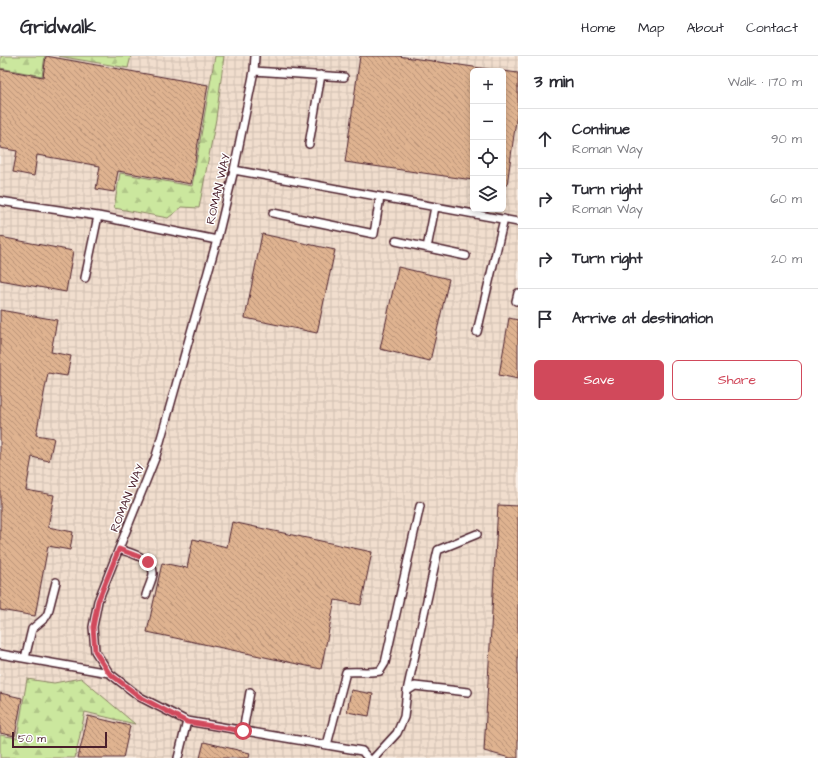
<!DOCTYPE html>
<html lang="en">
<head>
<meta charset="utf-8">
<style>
	body { margin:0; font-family:"Architects Daughter",sans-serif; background:#f7f7f7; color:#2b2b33 }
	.controls { position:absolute; right:12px; top:12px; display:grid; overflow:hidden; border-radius:6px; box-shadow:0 2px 6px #0003 }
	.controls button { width:36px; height:36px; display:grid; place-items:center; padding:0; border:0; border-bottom:1px solid #e1e1e2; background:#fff; color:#2b2b33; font:20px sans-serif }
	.scale { position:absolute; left:12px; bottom:10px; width:95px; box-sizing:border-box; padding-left:4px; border:2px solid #4a1f2b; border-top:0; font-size:11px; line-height:14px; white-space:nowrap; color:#4a1f2b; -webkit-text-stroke:3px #fff; paint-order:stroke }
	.stop { position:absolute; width:12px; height:12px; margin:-9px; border:3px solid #d1495b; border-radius:50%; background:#fff }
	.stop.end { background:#d1495b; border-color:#fff; box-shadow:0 1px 4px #0008 }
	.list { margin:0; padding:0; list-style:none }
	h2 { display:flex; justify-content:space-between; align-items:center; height:52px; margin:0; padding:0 16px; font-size:17px }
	h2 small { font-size:13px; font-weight:400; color:#7c7c81 }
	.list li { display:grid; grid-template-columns:26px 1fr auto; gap:12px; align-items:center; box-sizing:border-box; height:60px; padding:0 16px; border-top:1px solid #e1e1e2 }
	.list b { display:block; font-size:15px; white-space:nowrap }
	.list p { margin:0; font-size:13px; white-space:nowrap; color:#7c7c81 }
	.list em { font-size:13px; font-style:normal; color:#7c7c81 }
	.actions { display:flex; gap:8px; padding:12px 16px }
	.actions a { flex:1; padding:9px 0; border:1px solid #d1495b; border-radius:6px; text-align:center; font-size:14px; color:#d1495b }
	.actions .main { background:#d1495b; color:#fff }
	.icon { flex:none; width:22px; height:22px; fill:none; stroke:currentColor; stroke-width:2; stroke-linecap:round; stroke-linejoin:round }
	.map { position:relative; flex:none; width:518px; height:702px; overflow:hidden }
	header { display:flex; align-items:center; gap:24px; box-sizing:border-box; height:56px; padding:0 20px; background:#fff; border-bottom:1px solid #e1e1e2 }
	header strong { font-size:19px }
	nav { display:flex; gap:22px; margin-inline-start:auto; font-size:14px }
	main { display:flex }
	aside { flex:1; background:#fff }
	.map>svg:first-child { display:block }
	.industrial { fill:url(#industrial-grid); fill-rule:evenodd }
	.forest { fill:url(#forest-firs); stroke:#8a8364 }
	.building { fill:url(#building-back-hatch); stroke:#4a1f2b }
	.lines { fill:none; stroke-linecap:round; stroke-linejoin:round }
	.service-casing { stroke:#4a1f2b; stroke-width:10 }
	.service { stroke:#fff; stroke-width:7 }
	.route { stroke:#d1495b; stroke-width:5 }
	.labels { text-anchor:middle; stroke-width:3; stroke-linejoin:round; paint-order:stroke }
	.street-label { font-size:12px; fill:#4a1f2b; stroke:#fff }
</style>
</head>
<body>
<header>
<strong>Gridwalk</strong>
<nav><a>Home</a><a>Map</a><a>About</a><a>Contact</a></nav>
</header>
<main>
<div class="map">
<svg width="518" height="702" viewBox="0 0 518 702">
	<defs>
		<pattern id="industrial-grid" width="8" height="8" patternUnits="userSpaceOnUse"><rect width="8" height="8" fill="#f1dece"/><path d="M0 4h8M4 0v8" fill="none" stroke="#d0beb1"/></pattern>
		<pattern id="forest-firs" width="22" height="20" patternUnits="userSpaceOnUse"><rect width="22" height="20" fill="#cbe79e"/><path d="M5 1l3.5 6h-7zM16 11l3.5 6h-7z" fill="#b0c688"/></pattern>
		<pattern id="building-back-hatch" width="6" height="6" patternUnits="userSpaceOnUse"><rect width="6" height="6" fill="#dfb390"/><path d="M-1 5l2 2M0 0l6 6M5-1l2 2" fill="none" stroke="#b79176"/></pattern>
	</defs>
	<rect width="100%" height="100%" fill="#f9f0e9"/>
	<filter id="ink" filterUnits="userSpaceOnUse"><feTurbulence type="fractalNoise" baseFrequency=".025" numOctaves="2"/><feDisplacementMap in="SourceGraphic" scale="8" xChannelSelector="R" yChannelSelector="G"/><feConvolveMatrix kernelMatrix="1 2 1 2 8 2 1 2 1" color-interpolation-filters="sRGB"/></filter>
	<g filter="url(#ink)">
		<!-- industrial -->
		<path class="industrial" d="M0 0H518V702H11L0 699ZM473 15H503V153H473Z"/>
		<!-- forest -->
		<path class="forest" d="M1 0H45L42 20 0 12Z
			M58 0H131L128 12Z
			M215 0H224L216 63 199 152 182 151 168 162 114 152 120 117 192 130Z
			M81 622 135 668 85 656 75 702H0V679L17 682 27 623 54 627Z"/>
		<!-- building -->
		<path class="building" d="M46 0 208 29 191 128 118 115 114 136 96 133 100 110 37 99 34 120 13 116 17 95 0 92V13L43 21Z
			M360 0H398L501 15H473V124L345 106Z
			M503 15 518 17V50L507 129H503Z
			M262 178 335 194 317 277 245 262Z
			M0 181 73 195 66 236 0 224Z
			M398 211 449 223 430 305 380 293Z
			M0 254 57 264 51 296 71 300 67 320 48 317 36 379 54 382 49 405 32 401 26 434 54 439 48 471 73 476 70 494 48 490 35 560 0 554Z
			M509 262 518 264V323L499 319Z
			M498 449 518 450V702H510L484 695Z
			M232 466 372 496 361 549 335 544 321 613 147 576 162 507 187 512 193 483 227 491Z
			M351 634 373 638 369 660 347 656Z
			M0 637 22 642 15 680 0 677Z
			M88 660 130 670 123 702H78Z
			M204 686 250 697 249 702H200Z"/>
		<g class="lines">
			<!-- service casing -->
			<g class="service-casing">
				<path id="service" d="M255 0 254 15 234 114 217 184 156 400 98 545 93 571 95 595 109 617 140 641 187 665 362 695 368 702
					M254 15 344 21
					M309 88 321 19
					M234 114 518 166
					M0 145 98 160 217 184
					M273 157 374 178 380 141
					M396 185 466 200
					M427 192 435 151
					M85 222 98 160
					M516 245 518 237
					M477 276 504 163
					M119 493C130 497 154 502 153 518 152 525 148 532 146 539
					M0 598 109 617
					M25 602 32 573 45 562 48 557 56 526
					M407 635 438 494 477 478
					M243 675 250 636
					M327 689 346 616C357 615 368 617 380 615L385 607 420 450
					M178 702 187 665
					M374 702 397 677 404 661 407 635 415 630 468 636"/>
			</g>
			<!-- service -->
			<use href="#service" class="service"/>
		</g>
	</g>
	<g class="lines" filter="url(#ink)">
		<!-- route -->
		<path class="route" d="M148 506 140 501 119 493 98 545 93 571 95 595 109 617 140 641 187 666 243 675"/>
	</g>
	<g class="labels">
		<!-- street labels -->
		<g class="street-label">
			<text transform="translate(218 133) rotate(-77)" y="4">ROMAN WAY</text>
			<text transform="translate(127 442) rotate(-68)" y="4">ROMAN WAY</text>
		</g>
	</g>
</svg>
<div class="controls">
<button>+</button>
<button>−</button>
<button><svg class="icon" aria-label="locate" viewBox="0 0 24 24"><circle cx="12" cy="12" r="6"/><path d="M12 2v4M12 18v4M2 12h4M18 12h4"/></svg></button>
<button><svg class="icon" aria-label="layers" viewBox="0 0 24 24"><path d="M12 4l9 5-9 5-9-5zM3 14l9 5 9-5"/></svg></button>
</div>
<div class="scale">50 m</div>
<div class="stop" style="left:243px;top:675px"></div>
<div class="stop end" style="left:148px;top:506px"></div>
</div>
<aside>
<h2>3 min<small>Walk · 170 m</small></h2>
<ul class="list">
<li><svg class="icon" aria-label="ahead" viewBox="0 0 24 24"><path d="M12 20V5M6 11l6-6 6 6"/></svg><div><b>Continue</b><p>Roman Way</p></div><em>90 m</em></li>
<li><svg class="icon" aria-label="right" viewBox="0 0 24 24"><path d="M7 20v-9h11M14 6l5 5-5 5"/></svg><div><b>Turn right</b><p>Roman Way</p></div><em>60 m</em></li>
<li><svg class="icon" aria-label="right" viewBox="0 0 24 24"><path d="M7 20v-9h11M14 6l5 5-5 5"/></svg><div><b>Turn right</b></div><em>20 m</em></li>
<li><svg class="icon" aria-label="arrive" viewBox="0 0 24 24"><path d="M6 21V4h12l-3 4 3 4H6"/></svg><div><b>Arrive at destination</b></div></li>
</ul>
<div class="actions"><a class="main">Save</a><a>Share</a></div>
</aside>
</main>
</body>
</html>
